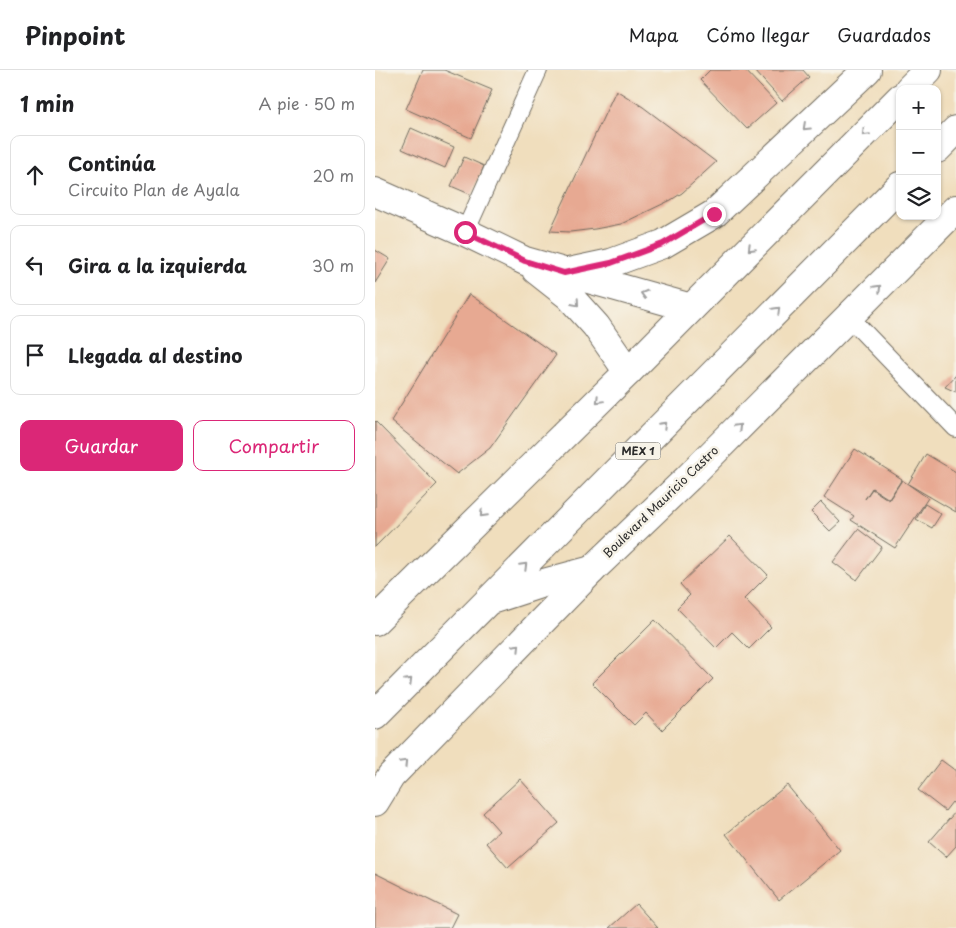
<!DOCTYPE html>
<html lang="es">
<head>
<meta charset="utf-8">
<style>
	body { margin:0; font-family:"Playpen Sans",sans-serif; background:#f2f2f2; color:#202124 }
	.controls { position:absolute; right:15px; top:15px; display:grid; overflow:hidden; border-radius:10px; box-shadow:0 1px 4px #0004 }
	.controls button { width:45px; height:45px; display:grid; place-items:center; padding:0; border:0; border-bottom:1px solid #e0e0e0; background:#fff; color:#202124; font:25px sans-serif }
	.stop { position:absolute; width:15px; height:15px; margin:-11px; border:4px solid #db2777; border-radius:50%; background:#fff }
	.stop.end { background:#db2777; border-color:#fff; box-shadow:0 1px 5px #0008 }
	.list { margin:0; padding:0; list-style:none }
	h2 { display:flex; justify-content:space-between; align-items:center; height:65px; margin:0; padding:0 20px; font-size:21px }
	h2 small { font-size:16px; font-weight:400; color:#757577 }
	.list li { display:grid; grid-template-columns:32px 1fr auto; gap:15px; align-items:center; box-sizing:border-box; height:80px; margin:0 10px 10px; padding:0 10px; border:1px solid #e0e0e0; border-radius:10px }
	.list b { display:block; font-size:19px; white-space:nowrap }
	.list p { margin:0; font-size:16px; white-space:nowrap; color:#757577 }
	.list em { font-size:16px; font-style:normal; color:#757577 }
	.actions { display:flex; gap:10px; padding:15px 20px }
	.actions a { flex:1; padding:11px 0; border:1px solid #db2777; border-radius:10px; text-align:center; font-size:18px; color:#db2777 }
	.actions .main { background:#db2777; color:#fff }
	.icon { flex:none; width:28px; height:28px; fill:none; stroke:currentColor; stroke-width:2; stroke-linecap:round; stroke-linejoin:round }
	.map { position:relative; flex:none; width:581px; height:858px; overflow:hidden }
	header { display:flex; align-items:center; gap:30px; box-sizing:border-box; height:70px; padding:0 25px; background:#fff; border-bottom:1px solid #e0e0e0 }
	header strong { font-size:24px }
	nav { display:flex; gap:28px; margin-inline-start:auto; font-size:18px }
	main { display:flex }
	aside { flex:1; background:#fff }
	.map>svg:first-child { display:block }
	.building { fill:#e7a992 }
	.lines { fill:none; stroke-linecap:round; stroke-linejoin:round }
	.lane-casing { stroke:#706a5e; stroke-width:20 }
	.street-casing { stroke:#706a5e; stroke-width:30 }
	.secondary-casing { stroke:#706a5e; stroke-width:30 }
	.primary-casing { stroke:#706a5e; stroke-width:30 }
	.lane { stroke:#fff; stroke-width:18 }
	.street { stroke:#fff; stroke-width:28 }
	.secondary { stroke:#fff; stroke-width:28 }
	.primary { stroke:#fff; stroke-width:28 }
	.oneway { stroke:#a0a0a0 }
	.route { stroke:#db2777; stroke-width:6 }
	.labels { text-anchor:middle; stroke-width:5; stroke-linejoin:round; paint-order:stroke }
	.shield { fill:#f7f3e8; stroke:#686764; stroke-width:1 }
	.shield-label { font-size:11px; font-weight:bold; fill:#2b2b2b }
	.street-label { font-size:12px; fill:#2b2b2b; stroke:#f7f3e8 }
</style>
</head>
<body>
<header>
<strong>Pinpoint</strong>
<nav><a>Mapa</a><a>Cómo llegar</a><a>Guardados</a></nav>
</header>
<main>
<aside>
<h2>1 min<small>A pie · 50 m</small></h2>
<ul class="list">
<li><svg class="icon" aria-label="ahead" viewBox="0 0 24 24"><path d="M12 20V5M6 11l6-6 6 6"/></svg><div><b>Continúa</b><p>Circuito Plan de Ayala</p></div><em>20 m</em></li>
<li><svg class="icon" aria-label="left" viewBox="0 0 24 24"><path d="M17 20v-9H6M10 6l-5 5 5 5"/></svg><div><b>Gira a la izquierda</b></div><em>30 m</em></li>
<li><svg class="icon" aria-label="arrive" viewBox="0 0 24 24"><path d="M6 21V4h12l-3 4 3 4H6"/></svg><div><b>Llegada al destino</b></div></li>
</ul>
<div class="actions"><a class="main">Guardar</a><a>Compartir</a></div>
</aside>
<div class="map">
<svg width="581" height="858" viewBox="0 0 581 858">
	<rect width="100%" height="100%" fill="#f7f3e8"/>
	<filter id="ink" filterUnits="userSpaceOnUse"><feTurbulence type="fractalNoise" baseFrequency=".02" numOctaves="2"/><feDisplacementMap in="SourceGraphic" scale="10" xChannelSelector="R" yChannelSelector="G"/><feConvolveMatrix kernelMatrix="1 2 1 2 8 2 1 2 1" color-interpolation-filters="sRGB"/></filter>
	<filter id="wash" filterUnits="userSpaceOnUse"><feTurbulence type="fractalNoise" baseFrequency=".0096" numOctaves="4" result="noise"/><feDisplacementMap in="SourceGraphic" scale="20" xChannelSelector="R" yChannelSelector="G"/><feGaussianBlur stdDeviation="1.12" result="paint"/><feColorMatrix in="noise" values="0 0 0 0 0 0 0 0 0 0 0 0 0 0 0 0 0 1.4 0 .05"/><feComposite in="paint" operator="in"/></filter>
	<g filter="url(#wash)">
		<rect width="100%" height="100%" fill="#f0debd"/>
		<g id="blocks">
			<!-- building -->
			<path class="building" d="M48 0H69L117 20 96 68 31 39Z
				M335 0H370L401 33 372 59 325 10Z
				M379 0H428L434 7 407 31Z
				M241 20 268 37 341 92 307 123 296 130 246 154 220 159 195 162 175 161Z
				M36 58 79 77 70 98 27 79Z
				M89 87 109 96 97 125 76 116Z
				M0 180 15 189 0 213Z
				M94 224 181 285 115 378 82 404 16 351Z
				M581 305V322L570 317Z
				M0 351 62 414 0 477Z
				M480 379 527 409 514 429 497 418 490 429 497 419 514 430 527 410 553 428 520 478 476 450 479 446 449 427Z
				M551 384 581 402V442L533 414Z
				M446 432 465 452 455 461 436 442Z
				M550 434 566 444 557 458 541 449Z
				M483 459 507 477 482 510 458 492Z
				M355 466 393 505 369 529 396 557 374 579 357 562 341 578 302 538 315 525 305 514Z
				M280 550 338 609 287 660 271 643 259 655 217 613Z
				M566 690 581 701V736L577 732 570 741 543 720Z
				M145 709 184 753 133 798 111 773 124 761 108 743Z
				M412 715 465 780 404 830 351 764Z
				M581 741V776L571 787 554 772Z
				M0 803 82 844 75 858H0Z
				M261 834 283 858H234Z"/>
		</g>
	</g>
	<g filter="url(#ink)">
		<use href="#blocks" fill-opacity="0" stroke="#706a5e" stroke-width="1"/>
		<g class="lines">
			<!-- lane casing -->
			<g class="lane-casing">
				<path id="lane" d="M90 162 163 0
					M474 247 581 358"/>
			</g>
			<!-- street casing -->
			<g class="street-casing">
				<path id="street" d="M0 122 90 162 150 191 316 238
					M161 200 194 226 221 256 253 302
					M189 203 236 193 288 174 339 144 492 0"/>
			</g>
			<!-- secondary casing -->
			<g class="secondary-casing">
				<path id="secondary" d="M0 732 16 706 217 500 313 408 581 139"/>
			</g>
			<!-- primary casing -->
			<g class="primary-casing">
				<path id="primary" d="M534 19 553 0
					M562 79 581 60
					M119 529 165 514 217 500
					M0 551 253 302 525 28
					M0 645 525 116"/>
			</g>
			<!-- lane -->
			<use href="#lane" class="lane"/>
			<!-- street -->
			<use href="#street" class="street"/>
			<!-- secondary -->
			<use href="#secondary" class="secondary"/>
			<!-- primary -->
			<use href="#primary" class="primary"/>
		</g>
		<!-- one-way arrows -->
		<defs><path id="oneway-chevron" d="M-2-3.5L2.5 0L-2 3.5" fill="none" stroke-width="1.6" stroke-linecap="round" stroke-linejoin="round" transform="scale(1.25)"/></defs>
		<g class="oneway">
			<use href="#oneway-chevron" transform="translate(431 57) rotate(137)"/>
			<use href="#oneway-chevron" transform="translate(490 63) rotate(135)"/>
			<use href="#oneway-chevron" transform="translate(376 178) rotate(135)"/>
			<use href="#oneway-chevron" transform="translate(503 218) rotate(-45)"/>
			<use href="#oneway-chevron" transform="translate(269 224) rotate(-164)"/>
			<use href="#oneway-chevron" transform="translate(201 233) rotate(49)"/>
			<use href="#oneway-chevron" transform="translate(402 240) rotate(-45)"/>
			<use href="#oneway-chevron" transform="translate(224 330) rotate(135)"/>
			<use href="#oneway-chevron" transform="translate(288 355) rotate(-45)"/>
			<use href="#oneway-chevron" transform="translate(363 357) rotate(-45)"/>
			<use href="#oneway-chevron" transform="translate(108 444) rotate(135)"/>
			<use href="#oneway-chevron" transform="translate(149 496) rotate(-45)"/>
			<use href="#oneway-chevron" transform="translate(142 577) rotate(-46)"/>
			<use href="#oneway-chevron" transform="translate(34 611) rotate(-45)"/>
			<use href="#oneway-chevron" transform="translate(29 693) rotate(-46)"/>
		</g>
	</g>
	<g class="lines" filter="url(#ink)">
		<!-- route -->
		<path class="route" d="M90 162 150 191 189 203 236 193 288 174 339 144"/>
	</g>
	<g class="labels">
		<!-- shield labels -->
		<rect class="shield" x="240.5" y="372.5" width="45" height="17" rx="4"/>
		<g class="shield-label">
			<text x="263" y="385">MEX 1</text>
		</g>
		<!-- street labels -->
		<g class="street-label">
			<text transform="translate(286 432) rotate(-44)" y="4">Boulevard Mauricio Castro</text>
		</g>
	</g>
</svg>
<div class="controls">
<button>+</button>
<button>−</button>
<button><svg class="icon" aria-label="layers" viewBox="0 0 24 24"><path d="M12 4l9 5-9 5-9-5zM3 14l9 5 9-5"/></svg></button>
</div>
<div class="stop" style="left:90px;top:162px"></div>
<div class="stop end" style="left:339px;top:144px"></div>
</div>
</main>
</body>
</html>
